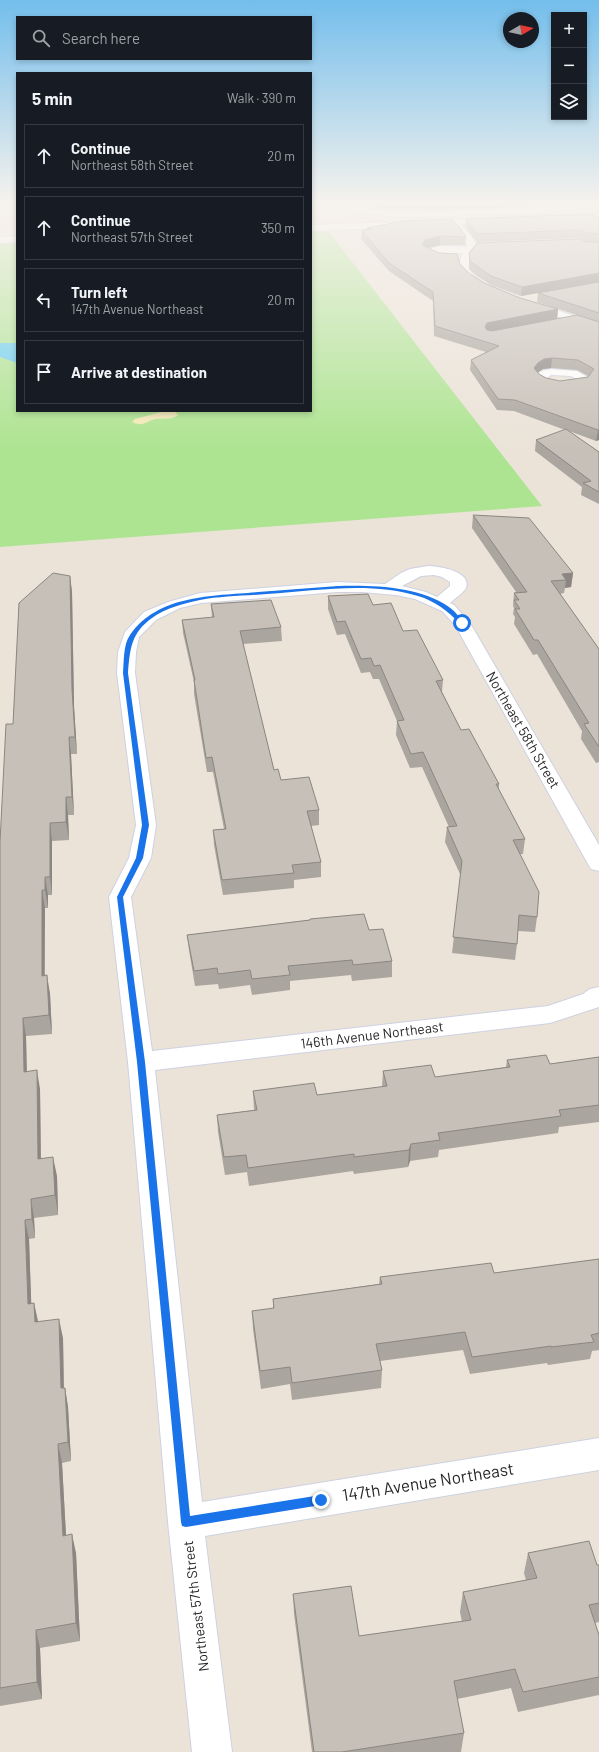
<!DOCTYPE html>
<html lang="en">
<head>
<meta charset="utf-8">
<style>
	body { margin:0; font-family:Barlow,sans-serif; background:#20242c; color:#f1f3f6 }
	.controls { position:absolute; right:12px; top:12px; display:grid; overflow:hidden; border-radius:0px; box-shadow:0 2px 6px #0003 }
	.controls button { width:36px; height:36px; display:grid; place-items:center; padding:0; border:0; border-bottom:1px solid #363941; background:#171b24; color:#f1f3f6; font:20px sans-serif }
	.compass { position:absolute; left:503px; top:12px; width:36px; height:36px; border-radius:50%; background:#171b24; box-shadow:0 2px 6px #0003; rotate:81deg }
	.stop { position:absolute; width:12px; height:12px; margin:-9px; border:3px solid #1a73e8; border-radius:50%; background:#fff }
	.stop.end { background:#1a73e8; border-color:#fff; box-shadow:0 1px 4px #0008 }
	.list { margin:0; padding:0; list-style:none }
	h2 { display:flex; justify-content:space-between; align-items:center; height:52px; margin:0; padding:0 16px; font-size:17px }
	h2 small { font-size:13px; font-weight:400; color:#9ea1a6 }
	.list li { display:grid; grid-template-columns:26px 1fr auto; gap:12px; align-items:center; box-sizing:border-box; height:64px; margin:0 8px 8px; padding:0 8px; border:1px solid #363941; border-radius:0px }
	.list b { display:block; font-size:15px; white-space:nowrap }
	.list p { margin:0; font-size:13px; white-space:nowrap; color:#9ea1a6 }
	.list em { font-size:13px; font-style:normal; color:#9ea1a6 }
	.icon { flex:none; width:22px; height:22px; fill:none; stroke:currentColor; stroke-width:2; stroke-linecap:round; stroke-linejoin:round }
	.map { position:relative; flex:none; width:599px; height:1752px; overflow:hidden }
	.search { position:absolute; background:#171b24; box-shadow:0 2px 6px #0003; left:16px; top:16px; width:296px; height:44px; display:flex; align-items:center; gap:10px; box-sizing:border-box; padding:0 14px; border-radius:0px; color:#9ea1a6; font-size:15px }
	.panel { position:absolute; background:#171b24; box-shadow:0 2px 6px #0003; left:16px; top:72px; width:296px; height:340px; border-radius:0px }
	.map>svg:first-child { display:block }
	.green { fill:#ade491 }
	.sand { fill:#f2e9b8 }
	.water { fill:#65cdf2 }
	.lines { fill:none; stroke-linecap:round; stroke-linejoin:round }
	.street-casing { stroke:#cdd1e1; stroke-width:2 }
	.secondary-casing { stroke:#cdd1e1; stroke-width:2 }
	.street { fill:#fff; fill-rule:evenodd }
	.secondary { fill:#fff; fill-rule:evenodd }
	.wall { fill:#aaa59e; fill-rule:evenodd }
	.shaded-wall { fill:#8b8681 }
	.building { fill:#c6c0b8; stroke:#8b8681; fill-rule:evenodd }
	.route { fill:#1a73e8 }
	.labels { text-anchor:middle; stroke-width:4; stroke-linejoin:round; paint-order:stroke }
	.street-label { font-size:14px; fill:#272727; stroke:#fff }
	.near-street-label { font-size:17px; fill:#272727; stroke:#fff }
</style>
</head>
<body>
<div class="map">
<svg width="599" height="1752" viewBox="0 0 599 1752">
	<rect width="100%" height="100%" fill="#ebe3d8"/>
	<!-- green -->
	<path class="green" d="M328 231 542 506 0 547V244L17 243V411H311V232Z"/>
	<!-- sand -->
	<path class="sand" d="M165 411H174L178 415C172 420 164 418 156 419 147 420 144 428 132 422L135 419Z"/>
	<!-- water -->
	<path class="water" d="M0 343H17V363L0 357Z"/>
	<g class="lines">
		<!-- street casing -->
		<g class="street-casing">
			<path id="street" d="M575 203H589C572 217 506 213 483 214 459 215 436 218 412 217 393 217 373 214 354 212L350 210 354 208 404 212H430L485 209 540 208Z
				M453 220C464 224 472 237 478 247 462 268 467 272 487 285L489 287 487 289C475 292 461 276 458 265L463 253H436L454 256 456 258 451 261 430 257 423 252 425 250 440 246 468 247 462 236 449 223Z
				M529 301 599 324V330L525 306 524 304Z
				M551 369 577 371 591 379 586 386C570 390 546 394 534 378 539 371 543 370 551 369ZM551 375 571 376 578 380C568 384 555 384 547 378Z
				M428 566C438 566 472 571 466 588 463 593 454 599 450 603L454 605 470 623 599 845V871L591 869 588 864 455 625 442 611 415 599 396 595 362 592H337L201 603 180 608 156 620 139 637 136 652 135 673 156 825 151 858 131 897 152 1051 548 1006 583 994 590 989 599 987V1007L550 1023 155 1070 202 1502 599 1438V1470L205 1536 232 1752H192L168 1522 128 1062 109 897 129 858 136 825 117 673 118 652 125 632 144 612 168 602 200 593 337 582 385 584 401 573 410 569ZM434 575 442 577 450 582V586L437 597 426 592 402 586 421 576Z"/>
		</g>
		<!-- secondary casing -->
		<g class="secondary-casing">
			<path id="secondary" d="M496 218 500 221 499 223 311 231V225Z
				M17 236V242L0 243V237Z"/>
		</g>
		<!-- street -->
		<use href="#street" class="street"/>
		<!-- secondary -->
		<use href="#secondary" class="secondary"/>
	</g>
	<!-- wall -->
	<path class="wall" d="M373 203H532L531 207 430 210 378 208H377V205Z
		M599 217V242H587L579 238 477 242 465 227 466 219Z
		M367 228 466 237 465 245H440L428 248 460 264 470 274 484 283 520 298 558 309 557 319 577 315 537 302 538 293 521 296 491 285 477 276 469 269V253L587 242H599V440L596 441 569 431 599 452V504L581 495 582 487 535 451 536 440 565 430 514 411 497 410 470 370 471 360 486 352 434 336 433 301 389 271 361 239 362 231 367 230ZM551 368 577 370 588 376V377L560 381 546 378 539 374 537 372 543 369Z
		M473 515 573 573 571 587 565 588 564 593 560 594 599 649V762L596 763 581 739 582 731 537 654 533 655 514 624 515 617 513 614 514 608 513 606 514 593 516 592 472 528Z
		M70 576 72 592 74 706 77 754H71L74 815H68L69 840 52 841V895H48V908H45V976L50 994 52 1034 26 1036 27 1071 40 1089 41 1158 57 1176 58 1215 34 1218 35 1238 29 1239 31 1303H34L38 1321 63 1338 64 1388H65L68 1407 71 1461 62 1463 66 1535 76 1553 80 1641 40 1648 42 1699 0 1706V842L13 724Z
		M328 596 373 605 403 631 443 680 442 692 461 730 499 784V790L525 839 523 854H520L537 917 535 932 518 931 517 944 515 960 452 953 461 876 445 842 447 827H449L422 767 410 768 396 735 397 721 379 679H373L370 672 361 673 345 634 337 635 328 609Z
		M211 604 281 627 282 641 243 644 274 770 281 780 319 810V825L311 826 321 862V877L294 880V888L223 895 214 845 213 830 224 829 213 772H207L194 694V682L183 633 182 620 212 618Z
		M310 919 369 930 392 961V977L352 981 351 975 290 981V990L252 995 250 985 219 989 218 984 195 986 189 950 187 935 310 920Z
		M599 1057V1122L559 1127 558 1133 439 1150 438 1157 410 1161 408 1167 354 1174 353 1171 249 1186 247 1172 225 1175 218 1132 217 1115 254 1110 253 1091 317 1095 382 1087 383 1071 435 1077 506 1067 507 1060 550 1064Z
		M599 1259V1350L592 1351 590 1359 548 1365 547 1363 470 1374 463 1350 380 1361 382 1370 381 1388 292 1400 290 1384 261 1389 253 1329 252 1311 273 1309V1299L379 1284 380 1277 494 1273Z
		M528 1553 597 1565H599V1622L595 1623 599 1635V1695L518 1712 511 1688 457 1699 464 1733 461 1752H312L294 1614 293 1594 359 1636 462 1622 460 1612 463 1592 526 1580 524 1573Z"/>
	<!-- shaded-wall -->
	<path class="shaded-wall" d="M440 236V245L425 249 422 245 425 240Z
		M599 273V282L521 296 522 287Z
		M558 309 557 319 487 333 485 327 487 323Z
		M552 358 551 368 543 369 537 373 534 368 538 363 544 359Z
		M598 430H599V440L596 441Z
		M573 573 571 587 565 588 566 580 562 574Z
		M70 576 72 592 74 706 77 754 75 737 72 689Z
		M69 737 71 754 74 815 72 797Z
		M66 797 68 815 69 840 66 822Z
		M50 823 52 841V895L50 877Z
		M45 877 48 895V908L45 890Z
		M42 890 45 908 44 995 42 976Z
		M47 975 50 994 52 1034 49 1015Z
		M23 1018 26 1036 27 1091 24 1072Z
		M37 1070 40 1089 41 1178 38 1159Z
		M411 1144 410 1161 408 1167 409 1150Z
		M53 1157 57 1176 58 1215 55 1195Z
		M31 1199 34 1218 35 1238 32 1219Z
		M25 1220 29 1239 32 1323 28 1304Z
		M34 1303 38 1322H35Z
		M59 1319 63 1338 64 1407 61 1388Z
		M65 1388 68 1407 71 1461 68 1442Z
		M58 1444 62 1463 67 1554 63 1536Z
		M72 1534 76 1553 80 1641 76 1623Z
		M36 1630 40 1648 42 1699 37 1682Z"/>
	<!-- building -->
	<path class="building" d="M587 214 599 217V234L588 233 580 230 477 234 466 219Z
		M452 219 461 229 466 237 440 236 425 240 422 245 439 253 457 254 460 264 470 274 484 283 520 298 558 309 487 323 485 327 487 330 492 331 577 315 599 322V430H598L515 400 498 399 471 360 499 346 435 326 433 292 389 263 362 231 372 229 367 228 404 221ZM552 358 578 360 594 369 588 377 560 381 546 378 539 374 534 368 538 363 544 359Z
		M579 239 587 242H599V273L522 287 491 276 478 267 470 261 469 253 477 243Z
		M599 282V313L538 293Z
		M566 429 599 452V492L583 483 591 481 536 440Z
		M473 515 529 518 573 573 562 574 566 580 551 581 599 649V747L584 724 589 723 538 640H534L515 609H520L514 600H519L514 593 527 592Z
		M53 573 70 576 72 689 75 737H69L72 797H66V822L50 823V877H45V890H42V976L47 975 49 1015 23 1018 24 1072 37 1070 38 1159 53 1157 55 1195 31 1199 32 1219 25 1220 28 1304 34 1303 35 1322 59 1319 61 1388H65L68 1442 58 1444 63 1536 72 1534 76 1623 36 1630 37 1682 0 1688V842L6 724H13L19 603Z
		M368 594 373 605 391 603 403 631 417 630 443 680 436 681 461 730 469 729 499 784H496L525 839 513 840 539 892 537 917 519 915 517 944 453 937 462 861 447 827 457 826 423 752 411 754 397 721 404 720 380 665 374 666 371 658 361 659 345 621 337 622 328 596Z
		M271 600 281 627 240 631 274 770 278 769 281 780 309 777 319 810 307 811 321 862 292 865 294 873 222 880 213 830 226 829 212 757 206 758 194 680H195L182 620 214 617 211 604Z
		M364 914 369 930 383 929 392 961 353 965 352 960 288 966 290 975 252 979 250 970 218 974 217 968 194 971 187 935 310 920V919Z
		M546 1055 550 1064 599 1057V1105L559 1110 561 1116 438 1133 440 1140 411 1144 409 1150 354 1157V1154L248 1168 246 1155 224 1157 217 1115 257 1110 253 1091 314 1083 317 1095 387 1086 383 1071 431 1065 435 1077 510 1067 507 1060Z
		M599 1259V1333L591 1335 594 1342 551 1347V1346L472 1357 465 1332 376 1344 382 1370 292 1383 290 1367 260 1371 252 1311 274 1308 273 1299 382 1284 380 1277 491 1263 494 1273Z
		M589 1541 597 1565H599V1603L589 1605 599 1635V1677L523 1692 515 1669 454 1681 464 1733 342 1752H314L293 1594 351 1586 359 1636 471 1620 463 1592 537 1578 528 1553Z"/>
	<!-- sky -->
	<linearGradient id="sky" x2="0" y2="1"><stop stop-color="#73beec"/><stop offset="0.45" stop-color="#f6f2ed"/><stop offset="1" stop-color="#f6f2ed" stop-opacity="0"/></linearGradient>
	<rect width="599" height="449" fill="url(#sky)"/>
	<!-- route -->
	<path class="route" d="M338 586C372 585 420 586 449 607 455 611 460 618 464 623L460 624C448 611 435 601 418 596 369 581 316 591 267 594 245 596 221 596 200 600 185 603 165 608 152 618 131 633 130 649 128 673L149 825 143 858 123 897 145 1062 190 1516 321 1495 325 1497 326 1500 325 1504 321 1505 186 1527 182 1526 181 1522 137 1062 117 897 136 858 142 825 123 673C124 662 123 645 130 635 158 594 215 596 258 592 285 590 311 588 338 586Z"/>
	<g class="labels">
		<!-- street labels -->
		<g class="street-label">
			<text transform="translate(523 730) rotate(60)" y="5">Northeast 58th Street</text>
			<text transform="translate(372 1035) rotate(-7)" y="5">146th Avenue Northeast</text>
			<text transform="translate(196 1606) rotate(-97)" y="5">Northeast 57th Street</text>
		</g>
		<!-- near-street labels -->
		<g class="near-street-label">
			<text transform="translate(428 1482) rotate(-9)" y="6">147th Avenue Northeast</text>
		</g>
	</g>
</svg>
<div class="controls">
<button>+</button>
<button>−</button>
<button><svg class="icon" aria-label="layers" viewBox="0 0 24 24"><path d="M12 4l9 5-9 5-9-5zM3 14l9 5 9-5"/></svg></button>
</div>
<svg class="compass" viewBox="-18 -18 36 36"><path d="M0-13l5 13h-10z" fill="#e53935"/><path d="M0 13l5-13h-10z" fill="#9ea1a6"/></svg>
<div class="stop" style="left:462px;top:623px"></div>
<div class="stop end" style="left:321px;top:1500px"></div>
<div class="search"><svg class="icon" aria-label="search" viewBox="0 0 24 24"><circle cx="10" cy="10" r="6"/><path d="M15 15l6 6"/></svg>Search here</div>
<section class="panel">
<h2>5 min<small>Walk · 390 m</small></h2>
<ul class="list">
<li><svg class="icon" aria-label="ahead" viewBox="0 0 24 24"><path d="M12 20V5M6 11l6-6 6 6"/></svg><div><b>Continue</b><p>Northeast 58th Street</p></div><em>20 m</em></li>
<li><svg class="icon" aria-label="ahead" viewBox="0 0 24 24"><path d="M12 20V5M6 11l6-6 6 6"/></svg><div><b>Continue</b><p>Northeast 57th Street</p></div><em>350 m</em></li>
<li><svg class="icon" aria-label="left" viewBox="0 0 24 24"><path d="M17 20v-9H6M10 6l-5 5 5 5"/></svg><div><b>Turn left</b><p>147th Avenue Northeast</p></div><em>20 m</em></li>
<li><svg class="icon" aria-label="arrive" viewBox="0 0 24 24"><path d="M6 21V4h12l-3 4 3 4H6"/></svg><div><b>Arrive at destination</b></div></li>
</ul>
</section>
</div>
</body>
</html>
